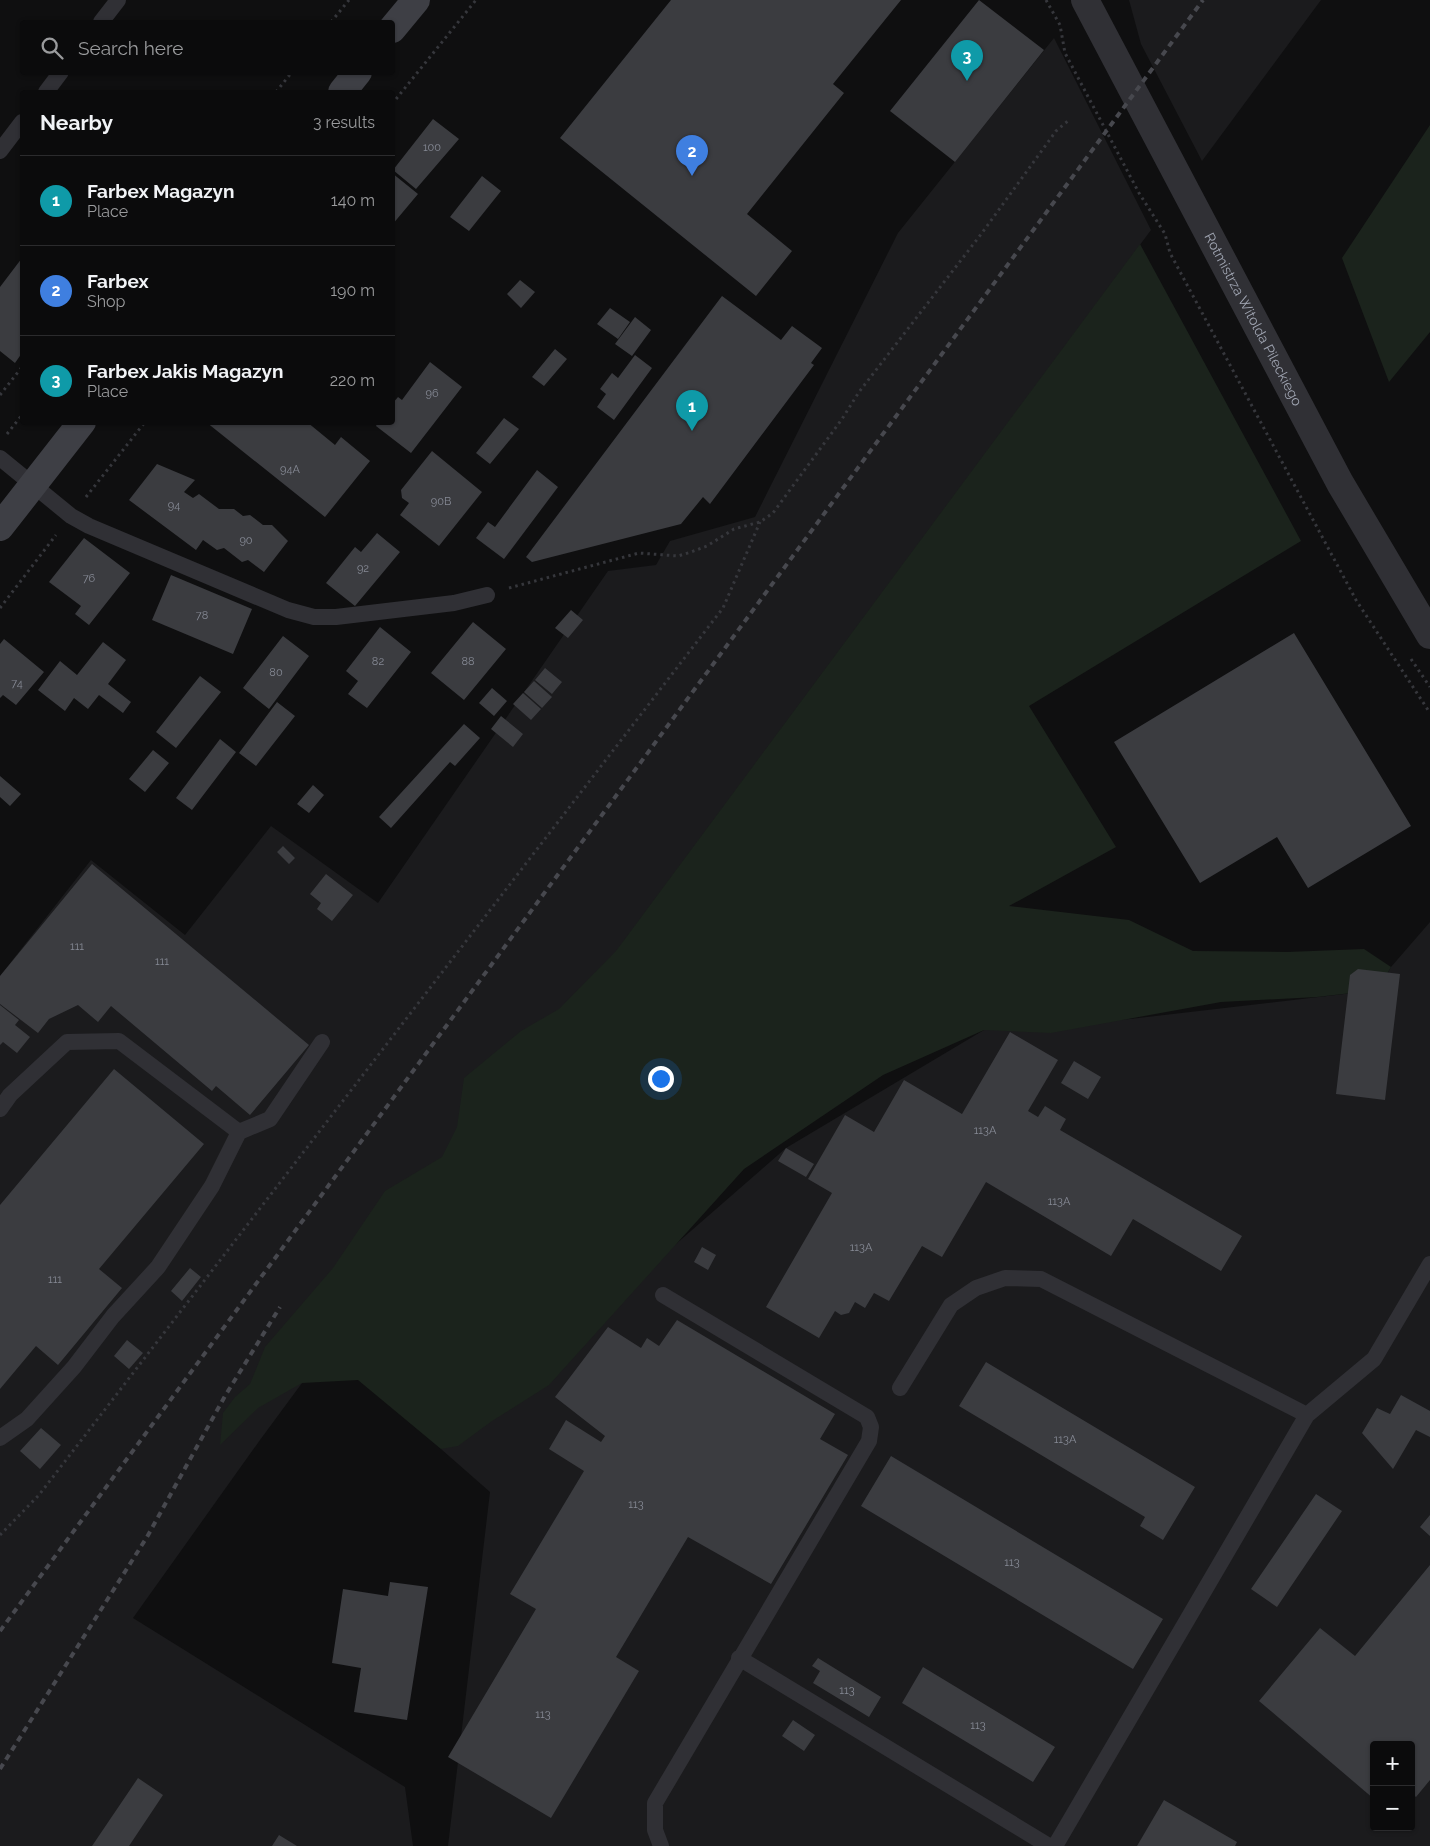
<!DOCTYPE html>
<html lang="en">
<head>
<meta charset="utf-8">
<style>
	body { margin:0; font-family:Raleway,sans-serif; background:#141415; color:#f1f3f6 }
	.controls { position:absolute; right:15px; bottom:15px; display:grid; overflow:hidden; border-radius:5px; box-shadow:0 1px 4px #0004 }
	.controls button { width:45px; height:45px; display:grid; place-items:center; padding:0; border:0; border-bottom:1px solid #2b2b2d; background:#0b0b0c; color:#f1f3f6; font:25px sans-serif }
	.you { position:absolute; left:660px; top:1078px; width:18px; height:18px; margin:-12px; border:4px solid #fff; border-radius:50%; background:#1a73e8; box-shadow:0 0 0 8px #1a73e833 }
	.badge { display:grid; place-items:center; width:32px; height:32px; border-radius:50%; background:#f4b723; color:#fff; font-size:16px; font-weight:700 }
	.pin { position:absolute; translate:-50% -41px; filter:drop-shadow(0 1px 2px #0008) }
	.pin::after { content:''; position:absolute; top:26px; width:18px; height:15px; background:inherit; clip-path:polygon(0 0,100% 0,50% 100%) }
	.list { margin:0; padding:0; list-style:none }
	h2 { display:flex; justify-content:space-between; align-items:center; height:65px; margin:0; padding:0 20px; font-size:21px }
	h2 small { font-size:16px; font-weight:400; color:#9a9b9d }
	.list li { display:grid; grid-template-columns:32px 1fr auto; gap:15px; align-items:center; box-sizing:border-box; height:90px; padding:0 20px; border-top:1px solid #2b2b2d }
	.list b { display:block; font-size:19px; white-space:nowrap }
	.list p { margin:0; font-size:16px; white-space:nowrap; color:#9a9b9d }
	.list em { font-size:16px; font-style:normal; color:#9a9b9d }
	.icon { flex:none; width:28px; height:28px; fill:none; stroke:currentColor; stroke-width:2; stroke-linecap:round; stroke-linejoin:round }
	.map { position:relative; flex:none; width:1430px; height:1846px; overflow:hidden }
	.search { position:absolute; background:#0b0b0c; box-shadow:0 1px 4px #0004; left:20px; top:20px; width:375px; height:55px; display:flex; align-items:center; gap:12px; box-sizing:border-box; padding:0 18px; border-radius:5px; color:#9a9b9d; font-size:19px }
	.panel { position:absolute; background:#0b0b0c; box-shadow:0 1px 4px #0004; left:20px; top:90px; width:375px; height:335px; border-radius:5px }
	.map>svg:first-child { display:block }
	.built { fill:#1b1b1d; fill-rule:evenodd }
	.green { fill:#1b231c }
	.building { fill:#3b3c40 }
	.lines { fill:none; stroke-linecap:round; stroke-linejoin:round }
	.path { stroke:#36373c; stroke-width:3; stroke-dasharray:2.5 4; stroke-linecap:butt }
	.service { stroke:#303035; stroke-width:16 }
	.tertiary { stroke:#303035; stroke-width:28 }
	.secondary { stroke:#3e3f45; stroke-width:28 }
	.rail { stroke:#47484e; stroke-width:4; stroke-dasharray:6 5; stroke-linecap:butt }
	.labels { text-anchor:middle; stroke-width:4.5; stroke-linejoin:round; paint-order:stroke }
	.number-label { font-size:11px; fill:#868a95 }
	.street-label { font-size:14px; fill:#9fa4b1; stroke:#0a0a0b }
</style>
</head>
<body>
<div class="map">
<svg width="1430" height="1846" viewBox="0 0 1430 1846">
	<rect width="100%" height="100%" fill="#0f0f10"/>
	<!-- built -->
	<path class="built" d="M1129 0H1321L1202 161 1141 44Z
		M1054 38 1151 230 627 937 473 1151 260 1440 133 1618 405 1787 413 1846H0V976L91 860 185 935 271 826 378 903 608 571 656 565 670 541 755 517 898 233Z
		M1430 922V1846H448L490 1492 441 1449 786 1148 984 1030 1130 1019 1378 990 1391 967ZM1374 1745H1411V1827H1374Z"/>
	<!-- green -->
	<path class="green" d="M1430 125V332L1389 382 1342 258Z
		M1140 244 1301 541 1029 706 1116 847 1009 906 1129 920 1193 951 1287 952 1364 949 1391 967 1378 990 1317 997 1221 1002 1051 1033 984 1030 883 1075 744 1169 549 1385 492 1421 458 1446 441 1449 358 1380 302 1383 258 1408 220 1445 223 1413 235 1397 250 1384 265 1347 333 1268 385 1191 442 1157 457 1127 464 1078 521 1031 559 1009 616 951Z"/>
	<!-- building -->
	<path class="building" d="M671 0H901L833 84 844 93 747 214 792 251 756 296 560 138Z
		M979 0 1044 50 955 162 890 111Z
		M433 119 459 139 416 189 393 170Z
		M392 173 418 194 392 225Z
		M482 176 501 191 469 231 450 217Z
		M22 258V353L15 363 0 351V287Z
		M520 280 535 292 521 308 507 294Z
		M722 296 781 340 792 326 822 348 811 363 814 365 710 504 703 497 681 524 532 562 526 557Z
		M610 308 630 322 618 339 597 324Z
		M635 317 651 330 632 356 615 344Z
		M555 349 567 359 544 386 532 377Z
		M635 355 652 368 614 420 597 407 606 394 600 389 612 373 618 378Z
		M430 362 462 387 411 453 376 426 378 422H392V404L398 397 402 400Z
		M504 418 519 429 490 464 476 453Z
		M206 422H307L335 445 341 437 370 461 325 517Z
		M432 451 482 492 439 546 400 515 409 503 402 498 401 490Z
		M157 464 195 480 184 492 193 498 199 494 219 509H234L243 516 250 515 263 525H272L288 541 264 572 248 560 242 562 224 548 217 550 203 540 196 550 129 500Z
		M537 470 558 487 504 559 476 538 488 522 495 527Z
		M377 533 400 552 355 606 326 583 355 547 361 552Z
		M84 538 130 573 89 625 75 614 81 606 49 582Z
		M171 575 252 609 233 654 152 620Z
		M571 610 583 620 568 638 555 628Z
		M473 622 506 649 464 700 431 673Z
		M380 627 411 652 367 708 348 694 358 681 346 671Z
		M1294 633 1411 826 1308 888 1277 837 1200 883 1114 742Z
		M283 636 309 656 269 709 243 688Z
		M4 639 44 672 16 705 3 695 0 698V644Z
		M103 642 126 660 108 684 131 702 123 713 99 695 88 709 74 698 65 711 38 690 60 661 77 675Z
		M545 668 562 682 552 694 535 680Z
		M200 676 221 692 176 748 156 732Z
		M534 681 552 697 542 708 524 692Z
		M492 688 507 701 494 716 479 703Z
		M523 693 541 709 531 720 513 704Z
		M277 702 295 716 256 766 239 753Z
		M501 716 523 734 513 747 491 729Z
		M464 724 480 738 455 766 450 762 391 828 379 817Z
		M220 739 236 752 192 810 176 798Z
		M153 750 169 763 145 792 129 779Z
		M0 776 21 794 10 806 0 797Z
		M313 785 324 795 309 813 297 804Z
		M283 846 295 858 289 864 277 852Z
		M92 864 309 1045 250 1115 216 1086 212 1091 111 1006 98 1022 78 1005 49 1019 38 1033 0 1004V976Z
		M326 874 353 895 332 921 317 909 321 903 310 894Z
		M1358 969 1400 974 1385 1100 1336 1094 1350 975Z
		M0 1005 19 1020 15 1025 30 1037 17 1053 3 1042 0 1045Z
		M1010 1032 1058 1060 1028 1111 1038 1117 1045 1106 1066 1119 1060 1130 1242 1236 1221 1271 1133 1219 1111 1256 986 1182 942 1257 922 1246 889 1301 874 1293 865 1308 855 1302 849 1313 841 1315 835 1311 819 1338 766 1307 832 1193 808 1179 845 1115 874 1132 904 1080 962 1114Z
		M1074 1061 1101 1077 1088 1099 1061 1083Z
		M114 1069 204 1144 99 1269 122 1288 58 1365 36 1346 0 1389V1205Z
		M786 1148 814 1164 806 1177 778 1161Z
		M702 1247 716 1255 708 1270 694 1262Z
		M190 1268 201 1277 182 1301 171 1291Z
		M677 1320 835 1414 820 1439 848 1455 771 1584 688 1537 616 1657 639 1671 551 1818 448 1757 536 1609 510 1594 584 1471 549 1449 566 1420 601 1442 605 1436 555 1397 608 1327 641 1348 647 1338 659 1346Z
		M127 1340 143 1353 129 1369 114 1356Z
		M986 1362 1195 1487 1163 1540 1140 1526 1145 1517 959 1406Z
		M1401 1395 1430 1411V1437L1416 1430 1393 1469 1362 1433 1377 1408 1390 1414Z
		M41 1428 61 1445 40 1469 20 1451Z
		M891 1456 1163 1619 1133 1669 861 1506Z
		M1316 1494 1342 1511 1277 1607 1251 1589Z
		M1430 1515V1536L1420 1527Z
		M1430 1565V1780L1416 1797 1411 1793V1745H1374V1799L1259 1701 1320 1628 1355 1656Z
		M390 1582 428 1587 407 1720 354 1712 361 1668 332 1663 343 1589 388 1596Z
		M818 1658 881 1697 869 1717 813 1683 820 1671 812 1666Z
		M923 1667 1055 1747 1033 1782 902 1703Z
		M793 1720 815 1735 804 1751 782 1736Z
		M138 1778 163 1795 129 1846H92Z
		M1164 1800 1237 1842 1235 1846H1137Z
		M279 1835 297 1846H272Z"/>
	<g class="lines">
		<!-- path -->
		<path class="path" d="M1046 0 1060 25 1065 53 1139 193 1165 234 1170 253 1356 600 1430 713
			M331 22 349 0
			M276 92 292 72
			M392 104 476 0
			M0 395 22 367
			M7 434 22 415
			M86 497 145 422
			M509 588 639 553 678 556 691 552 707 546 734 529 760 522 773 513 842 419 859 392 982 233 1056 131 1069 120
			M0 608 56 535
			M1411 659 1430 687
			M0 1535 39 1495 723 608 760 522"/>
		<!-- service -->
		<path class="service" d="M101 22 118 0
			M46 92 61 72
			M0 151 22 122
			M0 458 71 516 89 526 288 610 314 617H336L454 603 487 595
			M0 1109 10 1095 67 1042 119 1041 239 1132
			M900 1388 951 1305 976 1288 1005 1278 1041 1279 1307 1415
			M0 1438 27 1419 74 1367 113 1316 158 1267 212 1186 239 1132 270 1119 322 1042
			M739 1658 1049 1846
			M661 1846 655 1830V1803L869 1441 871 1427 867 1417 663 1295
			M1055 1846 1307 1415 1374 1359 1430 1264"/>
		<!-- tertiary -->
		<path class="tertiary" id="s1" d="M1085 0 1340 483 1430 635"/>
		<!-- secondary -->
		<path class="secondary" d="M392 29 416 0
			M342 92 358 72
			M0 527 82 422"/>
		<!-- rail -->
		<path class="rail" d="M0 1631 1203 0
			M0 1769 147 1537 225 1396 280 1307"/>
	</g>
	<g class="labels">
		<!-- number labels -->
		<g class="number-label">
			<text x="432" y="151">100</text>
			<text x="432" y="397">96</text>
			<text x="290" y="473">94A</text>
			<text x="441" y="505">90B</text>
			<text x="174" y="509">94</text>
			<text x="246" y="544">90</text>
			<text x="363" y="572">92</text>
			<text x="89" y="582">76</text>
			<text x="202" y="619">78</text>
			<text x="378" y="665">82</text>
			<text x="468" y="665">88</text>
			<text x="276" y="676">80</text>
			<text x="17" y="687">74</text>
			<text x="77" y="950">111</text>
			<text x="162" y="965">111</text>
			<text x="985" y="1134">113A</text>
			<text x="1059" y="1205">113A</text>
			<text x="861" y="1251">113A</text>
			<text x="55" y="1283">111</text>
			<text x="1065" y="1443">113A</text>
			<text x="636" y="1508">113</text>
			<text x="1012" y="1566">113</text>
			<text x="847" y="1694">113</text>
			<text x="543" y="1718">113</text>
			<text x="978" y="1729">113</text>
		</g>
		<!-- street labels -->
		<g class="street-label">
			<text dy="5" stroke="none"><textPath href="#s1" startOffset="361">Rotmistrza Witolda Pileckiego</textPath></text>
		</g>
	</g>
</svg>
<div class="controls">
<button>+</button>
<button>−</button>
</div>
<div class="you"></div>
<div class="pin badge" style="left:692px;top:431px;background:#0f9aa8">1</div>
<div class="pin badge" style="left:692px;top:176px;background:#3f7fe0">2</div>
<div class="pin badge" style="left:967px;top:81px;background:#0f9aa8">3</div>
<div class="search"><svg class="icon" aria-label="search" viewBox="0 0 24 24"><circle cx="10" cy="10" r="6"/><path d="M15 15l6 6"/></svg>Search here</div>
<section class="panel">
<h2>Nearby<small>3 results</small></h2>
<ul class="list">
<li><span class="badge" style="background:#0f9aa8">1</span><div><b>Farbex Magazyn</b><p>Place</p></div><em>140 m</em></li>
<li><span class="badge" style="background:#3f7fe0">2</span><div><b>Farbex</b><p>Shop</p></div><em>190 m</em></li>
<li><span class="badge" style="background:#0f9aa8">3</span><div><b>Farbex Jakis Magazyn</b><p>Place</p></div><em>220 m</em></li>
</ul>
</section>
</div>
</body>
</html>
